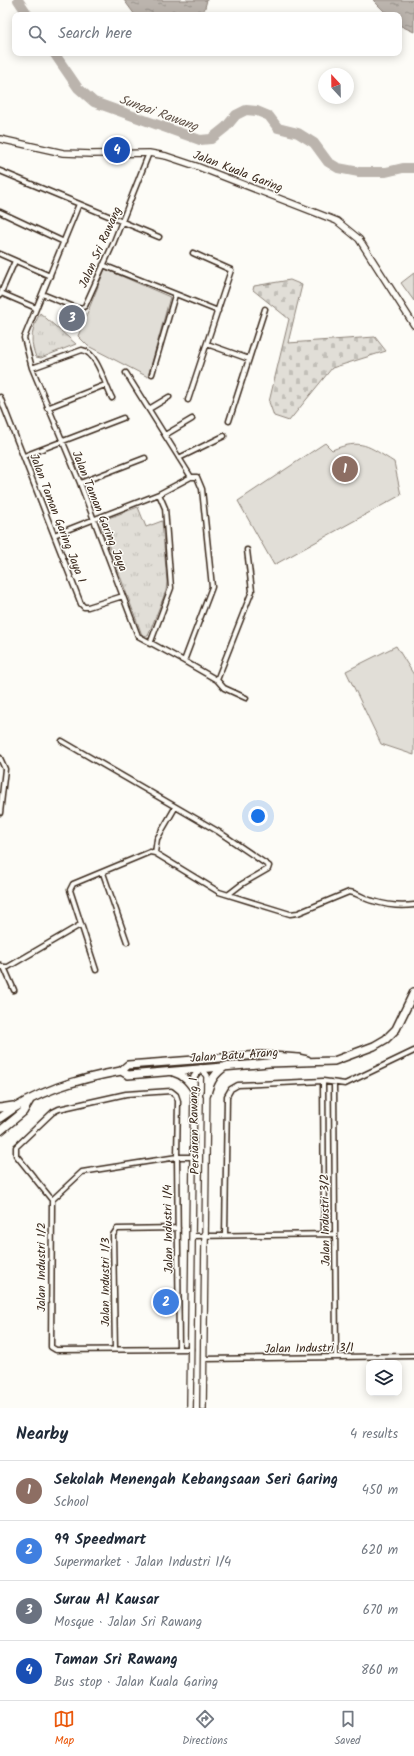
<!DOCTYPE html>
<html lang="en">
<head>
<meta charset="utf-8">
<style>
	body { margin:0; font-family:Kalam,sans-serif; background:#f6f6f7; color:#1f2937 }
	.controls { position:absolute; right:12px; bottom:12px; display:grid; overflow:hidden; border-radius:8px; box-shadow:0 2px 10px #0003 }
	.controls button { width:36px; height:36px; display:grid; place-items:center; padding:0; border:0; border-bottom:1px solid #e0e1e3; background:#fff; color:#1f2937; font:20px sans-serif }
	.compass { position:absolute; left:318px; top:68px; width:36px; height:36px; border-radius:50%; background:#fff; box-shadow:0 2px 10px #0003; rotate:338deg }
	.you { position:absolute; left:258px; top:816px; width:14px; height:14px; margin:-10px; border:3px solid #fff; border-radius:50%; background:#1a73e8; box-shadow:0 0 0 6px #1a73e833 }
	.badge { display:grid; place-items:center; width:26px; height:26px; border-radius:50%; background:#ea580c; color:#fff; font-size:13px; font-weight:700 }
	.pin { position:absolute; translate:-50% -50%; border:2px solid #fff; box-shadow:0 1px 4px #0006 }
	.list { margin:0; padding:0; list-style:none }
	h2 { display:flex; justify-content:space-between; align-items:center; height:52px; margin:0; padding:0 16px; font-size:17px }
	h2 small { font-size:13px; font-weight:400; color:#747a83 }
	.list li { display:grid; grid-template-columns:26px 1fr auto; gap:12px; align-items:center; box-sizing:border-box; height:60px; padding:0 16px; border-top:1px solid #e0e1e3 }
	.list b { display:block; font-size:15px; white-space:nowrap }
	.list p { margin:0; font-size:13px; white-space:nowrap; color:#747a83 }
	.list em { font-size:13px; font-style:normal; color:#747a83 }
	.icon { flex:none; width:22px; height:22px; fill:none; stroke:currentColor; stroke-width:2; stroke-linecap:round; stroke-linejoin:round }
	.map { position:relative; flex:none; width:414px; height:1408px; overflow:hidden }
	.search { position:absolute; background:#fff; box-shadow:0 2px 10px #0003; left:12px; right:12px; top:12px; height:44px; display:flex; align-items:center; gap:10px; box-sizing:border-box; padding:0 14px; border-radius:8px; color:#747a83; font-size:15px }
	.sheet { height:292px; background:#fff }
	nav { display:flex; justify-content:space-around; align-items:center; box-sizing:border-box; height:56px; border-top:1px solid #e0e1e3; background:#fff; font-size:11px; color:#747a83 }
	nav a { display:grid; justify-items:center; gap:2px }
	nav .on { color:#ea580c }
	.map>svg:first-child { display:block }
	.grass { fill:url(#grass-tufts); stroke:#8e847a }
	.cemetery { fill:url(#cemetery-stones); stroke:#8e847a }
	.pitch { fill:#e1ded7; stroke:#8e847a }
	.water { fill:url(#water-ripples); stroke:#887d74 }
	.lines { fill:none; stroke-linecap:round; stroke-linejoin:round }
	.river { stroke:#bbb4ad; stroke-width:10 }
	.minor-casing { stroke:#3b2a1e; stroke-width:7 }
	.tertiary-casing { stroke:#3b2a1e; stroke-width:8 }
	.primary-casing { stroke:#3b2a1e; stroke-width:10 }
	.minor { stroke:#fdfcf7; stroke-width:4 }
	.tertiary { stroke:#fdfcf7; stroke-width:5.5 }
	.primary { stroke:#fdfcf7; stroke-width:7 }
	.labels { text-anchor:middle; stroke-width:3; stroke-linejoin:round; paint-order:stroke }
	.street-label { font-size:12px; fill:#3b2a1e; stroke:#fdfcf7 }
	.water-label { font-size:13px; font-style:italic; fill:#615349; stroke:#fdfcf7 }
</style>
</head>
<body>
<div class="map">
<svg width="414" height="1408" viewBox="0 0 414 1408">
	<defs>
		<pattern id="grass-tufts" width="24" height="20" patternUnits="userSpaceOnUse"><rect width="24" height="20" fill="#e1ded7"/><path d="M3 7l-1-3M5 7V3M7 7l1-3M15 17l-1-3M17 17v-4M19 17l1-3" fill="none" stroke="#c2bfb8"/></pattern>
		<pattern id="cemetery-stones" width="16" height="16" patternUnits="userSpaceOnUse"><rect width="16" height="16" fill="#e1ded7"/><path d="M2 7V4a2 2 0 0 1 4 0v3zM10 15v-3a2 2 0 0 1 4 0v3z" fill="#c2bfb8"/></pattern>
		<pattern id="water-ripples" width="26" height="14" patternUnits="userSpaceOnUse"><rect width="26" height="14" fill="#bbb4ad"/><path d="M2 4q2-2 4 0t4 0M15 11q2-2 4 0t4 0" fill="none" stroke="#99938c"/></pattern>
	</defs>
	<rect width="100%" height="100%" fill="#fdfcf7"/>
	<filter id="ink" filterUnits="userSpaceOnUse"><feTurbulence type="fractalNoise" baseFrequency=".025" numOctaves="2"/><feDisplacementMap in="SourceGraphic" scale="8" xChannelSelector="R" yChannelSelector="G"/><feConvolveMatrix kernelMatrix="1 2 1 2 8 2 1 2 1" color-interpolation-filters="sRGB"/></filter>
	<g filter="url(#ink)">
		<!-- grass -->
		<path class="grass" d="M40 313 76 344 41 358 36 357C29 341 32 328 40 313Z
			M138 507 146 527 162 521 167 582 166 591 148 636 142 635 101 525 103 520Z"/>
		<!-- cemetery -->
		<path class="cemetery" d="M290 280 302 285 288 343 375 337 386 351 332 368 289 421 274 416 269 402 289 319 253 290 254 286Z"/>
		<!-- pitch -->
		<path class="pitch" d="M105 269 170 297 148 377 88 346 78 336Z
			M414 273V301L401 283Z
			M325 443 332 450C362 438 368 446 394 462L401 495 274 565 238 501Z
			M396 646 414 675V755L381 744 346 671Z"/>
		<!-- water -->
		<path class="water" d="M124 0H207L203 15H135Z
			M373 0H414V32L399 25V15H388Z"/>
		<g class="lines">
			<!-- river -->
			<path class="river" d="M18 0 28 15
				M54 53 78 88 94 102 200 140 211 139 226 127 236 115 246 110 257 111 269 116 278 128 298 133 314 143 328 162 338 168 359 172H386L403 168H414"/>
			<!-- minor casing -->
			<g class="minor-casing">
				<path id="minor" d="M0 171 159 237
					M79 204 24 338 32 368 80 483 138 636 184 661 217 680 224 688 246 698
					M0 212 64 242
					M0 254 50 276
					M103 265 218 311
					M1 293 36 308
					M42 294 79 309 85 306 113 244 149 153
					M0 295 15 261
					M207 344 249 359
					M32 368 82 350C97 352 105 385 112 398
					M126 373 191 477
					M152 374 175 295
					M0 397 81 604 84 607H88L123 596
					M188 400 231 270 193 253
					M47 408 105 385
					M149 409 169 397
					M229 421 265 309
					M165 435 192 419
					M24 456 123 418
					M179 458 224 436
					M80 483 145 458
					M54 535 159 494 191 477H197L202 489 212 587 184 661
					M150 644 171 588 165 508 159 494
					M217 680 252 591 247 550
					M62 741 219 832 269 866 268 869 242 884 229 894
					M0 758 5 769 0 813
					M155 853 157 839 175 808
					M103 873 127 942
					M0 965 2 967H8L80 925
					M4 967 14 990
					M96 970 70 890 73 884 150 852 155 853 219 892 290 914 298 913 349 892C358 893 364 899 373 901 386 905 400 907 414 905
					M323 1081 324 1234
					M334 1083 336 1357
					M52 1200 16 1155V1147L53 1112 59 1109 126 1094 171 1091 176 1095 178 1101 177 1157 179 1349
					M225 1235 227 1096 231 1089 238 1085 323 1081 345 1084 414 1051
					M193 1236 335 1234
					M115 1349 113 1235 117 1229 178 1228
					M191 1349 56 1350 51 1347 52 1200 82 1172 177 1157H193
					M204 1359 414 1356"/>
			</g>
			<!-- tertiary casing -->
			<g class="tertiary-casing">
				<path id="tertiary" d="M0 139 63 153 92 154 149 153 166 156 196 166 337 221 359 239 414 325
					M190 1408 194 1077 201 1068 207 1076 203 1408"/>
			</g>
			<!-- primary casing -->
			<g class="primary-casing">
				<path id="primary" d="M121 1071 128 1065 260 1055 298 1058 307 1060
					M173 1072C183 1075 188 1080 194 1089
					M207 1094C210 1081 215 1073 226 1066
					M0 1108 13 1106
					M0 1118C35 1091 78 1079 121 1071L128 1075 269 1063 334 1061 374 1046 386 1039 396 1029 414 992
					M0 1131 23 1112 30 1100"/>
			</g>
			<!-- minor -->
			<use href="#minor" class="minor"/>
			<!-- tertiary -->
			<use href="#tertiary" class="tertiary"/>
			<!-- primary -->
			<use href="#primary" class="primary"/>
		</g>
	</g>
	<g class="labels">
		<!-- street labels -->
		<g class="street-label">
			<text transform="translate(238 171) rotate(21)" y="4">Jalan Kuala Garing</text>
			<text transform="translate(100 247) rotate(-66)" y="4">Jalan Sri Rawang</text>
			<text transform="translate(100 511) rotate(68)" y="4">Jalan Taman Garing Jaya</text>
			<text transform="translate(58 518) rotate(69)" y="4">Jalan Taman Garing Jaya 1</text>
			<text transform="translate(234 1055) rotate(-4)" y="4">Jalan Batu Arang</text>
			<text transform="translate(194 1126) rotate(-91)" y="4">Persiaran Rawang 1</text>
			<text transform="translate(325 1220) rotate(-91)" y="4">Jalan Industri 3/2</text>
			<text transform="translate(168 1229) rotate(-91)" y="4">Jalan Industri 1/4</text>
			<text transform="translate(41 1267) rotate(-90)" y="4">Jalan Industri 1/2</text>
			<text transform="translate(105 1282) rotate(-90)" y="4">Jalan Industri 1/3</text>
			<text transform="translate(309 1348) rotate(-1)" y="4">Jalan Industri 3/1</text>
		</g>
		<!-- water labels -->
		<g class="water-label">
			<text transform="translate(159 112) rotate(20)" y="5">Sungai Rawang</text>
		</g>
	</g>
</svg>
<div class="controls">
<button><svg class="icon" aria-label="layers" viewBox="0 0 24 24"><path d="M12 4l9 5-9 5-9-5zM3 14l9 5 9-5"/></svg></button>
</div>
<svg class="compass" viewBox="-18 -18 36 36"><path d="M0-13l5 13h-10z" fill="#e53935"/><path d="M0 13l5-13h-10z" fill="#747a83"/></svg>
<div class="you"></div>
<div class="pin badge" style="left:345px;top:469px;background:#8d6e63">1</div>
<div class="pin badge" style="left:166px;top:1302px;background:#3f7fe0">2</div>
<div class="pin badge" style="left:72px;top:318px;background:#6b7280">3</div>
<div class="pin badge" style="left:117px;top:150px;background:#1a4fb4">4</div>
<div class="search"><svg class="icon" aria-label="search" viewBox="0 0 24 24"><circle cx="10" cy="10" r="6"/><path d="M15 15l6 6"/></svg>Search here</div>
</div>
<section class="sheet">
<h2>Nearby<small>4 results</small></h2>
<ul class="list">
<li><span class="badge" style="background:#8d6e63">1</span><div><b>Sekolah Menengah Kebangsaan Seri Garing</b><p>School</p></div><em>450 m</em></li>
<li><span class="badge" style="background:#3f7fe0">2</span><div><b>99 Speedmart</b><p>Supermarket · Jalan Industri 1/4</p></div><em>620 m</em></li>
<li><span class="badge" style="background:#6b7280">3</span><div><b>Surau Al Kausar</b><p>Mosque · Jalan Sri Rawang</p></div><em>670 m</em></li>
<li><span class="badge" style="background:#1a4fb4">4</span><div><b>Taman Sri Rawang</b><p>Bus stop · Jalan Kuala Garing</p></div><em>860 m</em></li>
</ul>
</section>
<nav>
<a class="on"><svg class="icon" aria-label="map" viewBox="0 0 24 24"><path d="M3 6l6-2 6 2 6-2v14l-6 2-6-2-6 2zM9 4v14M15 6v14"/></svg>Map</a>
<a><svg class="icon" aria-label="directions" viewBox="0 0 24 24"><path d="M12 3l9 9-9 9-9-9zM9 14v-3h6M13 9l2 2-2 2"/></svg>Directions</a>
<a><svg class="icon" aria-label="saved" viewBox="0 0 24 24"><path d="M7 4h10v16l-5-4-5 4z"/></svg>Saved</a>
</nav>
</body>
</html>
